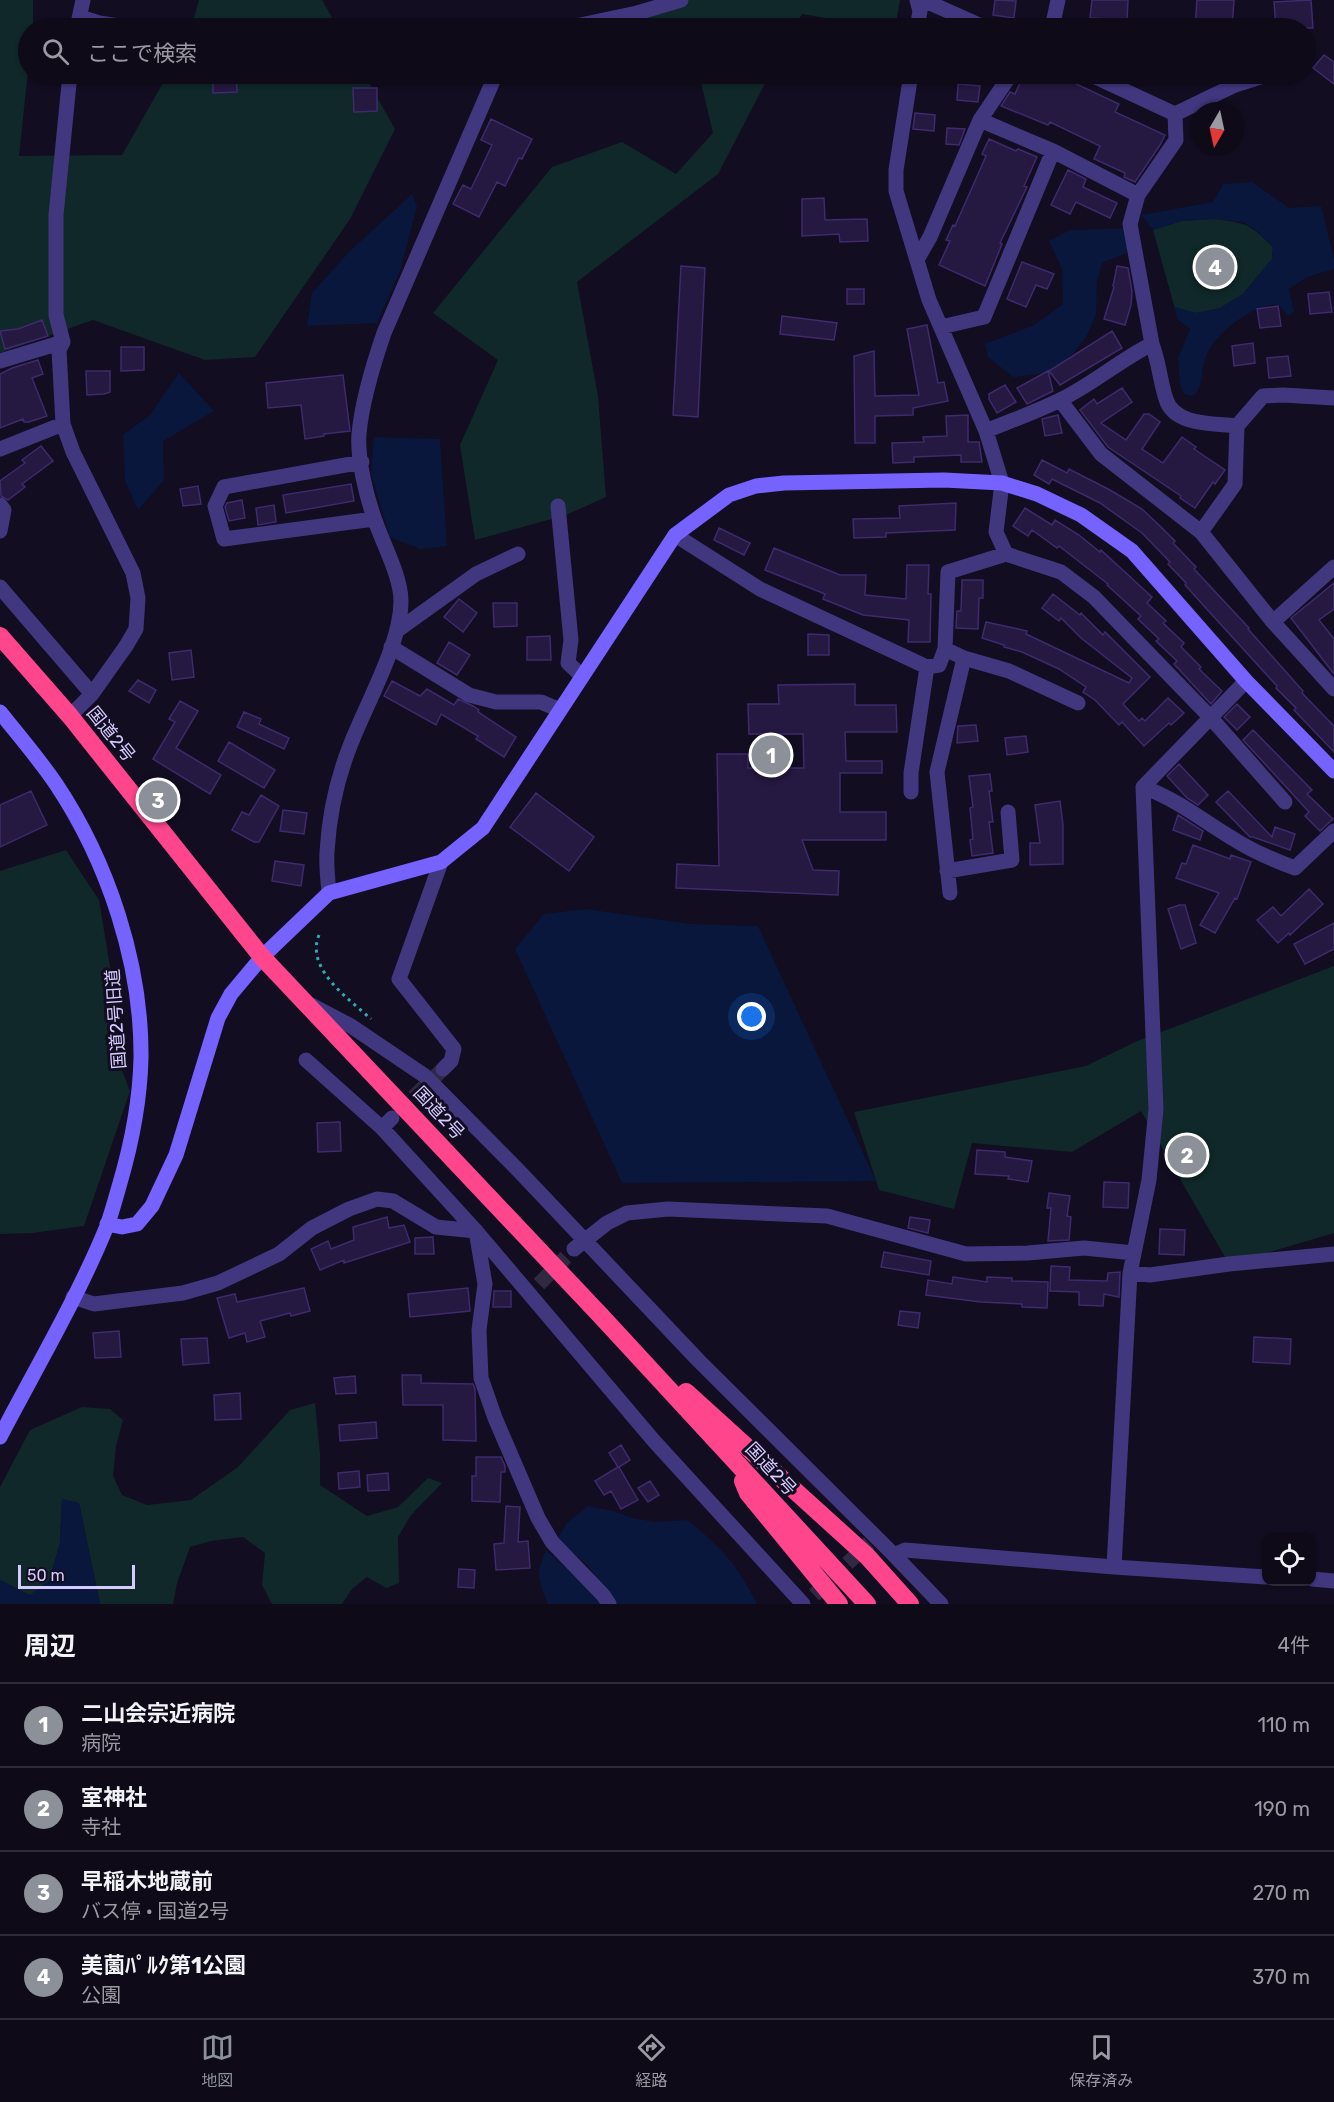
<!DOCTYPE html>
<html lang="ja">
<head>
<meta charset="utf-8">
<style>
	body { margin:0; font-family:Rubik,"Noto Sans JP",sans-serif; background:#1c1825; color:#f1f3f6 }
	.controls { position:absolute; right:18px; bottom:18px; display:grid; overflow:hidden; border-radius:12px; box-shadow:0 2px 4px #0004 }
	.controls button { width:54px; height:54px; display:grid; place-items:center; padding:0; border:0; border-bottom:2px solid #2e2b37; background:#0e0a18; color:#f1f3f6; font:30px sans-serif }
	.compass { position:absolute; left:1190px; top:102px; width:54px; height:54px; border-radius:50%; background:#0e0a18; box-shadow:0 2px 4px #0004; rotate:189deg }
	.scale { position:absolute; left:18px; bottom:15px; width:117px; box-sizing:border-box; padding-left:6px; border:3px solid #d6cbff; border-top:0; font-size:16px; line-height:21px; white-space:nowrap; color:#d6cbff; -webkit-text-stroke:4px #120d20; paint-order:stroke }
	.you { position:absolute; left:752px; top:1017px; width:21px; height:21px; margin:-15px; border:4px solid #fff; border-radius:50%; background:#1a73e8; box-shadow:0 0 0 9px #1a73e833 }
	.badge { display:grid; place-items:center; width:39px; height:39px; border-radius:50%; background:#8c9099; color:#fff; font-size:20px; font-weight:700 }
	.pin { position:absolute; translate:-50% -50%; border:3px solid #fff; box-shadow:0 2px 6px #0006 }
	.list { margin:0; padding:0; list-style:none }
	h2 { display:flex; justify-content:space-between; align-items:center; height:78px; margin:0; padding:0 24px; font-size:26px }
	h2 small { font-size:20px; font-weight:400; color:#9b9aa2 }
	.list li { display:grid; grid-template-columns:39px 1fr auto; gap:18px; align-items:center; box-sizing:border-box; height:84px; padding:0 24px; border-top:2px solid #2e2b37 }
	.list b { display:block; font-size:22px; white-space:nowrap }
	.list p { margin:0; font-size:20px; white-space:nowrap; color:#9b9aa2 }
	.list em { font-size:20px; font-style:normal; color:#9b9aa2 }
	.icon { flex:none; width:33px; height:33px; fill:none; stroke:currentColor; stroke-width:2; stroke-linecap:round; stroke-linejoin:round }
	.map { position:relative; flex:none; width:1334px; height:1604px; overflow:hidden }
	.search { position:absolute; background:#0e0a18; box-shadow:0 2px 4px #0004; left:18px; right:18px; top:18px; height:66px; display:flex; align-items:center; gap:15px; box-sizing:border-box; padding:0 21px; border-radius:33px; color:#9b9aa2; font-size:22px }
	.sheet { height:414px; background:#0e0a18 }
	nav { display:flex; justify-content:space-around; align-items:center; box-sizing:border-box; height:84px; border-top:2px solid #2e2b37; background:#0e0a18; font-size:16px; color:#9b9aa2 }
	nav a { display:grid; justify-items:center; gap:3px }
	nav .on { color:#8c9099 }
	.map>svg:first-child { display:block }
	.green { fill:#10282a }
	.water { fill:#09173d }
	.building { fill:#251841; stroke:#3e2a6d; stroke-width:1.5 }
	.lines { fill:none; stroke-linecap:round; stroke-linejoin:round }
	.street-tunnel { stroke:#2f2a41; stroke-width:15; stroke-dasharray:15 8; stroke-linecap:butt }
	.path { stroke:#2dadb2; stroke-width:3; stroke-dasharray:3 4.5; stroke-linecap:butt }
	.street { stroke:#41377f; stroke-width:15 }
	.secondary { stroke:#7662ff; stroke-width:15 }
	.highway { stroke:#ff468d; stroke-width:18 }
	.labels { text-anchor:middle; stroke-width:6; stroke-linejoin:round; paint-order:stroke }
	.street-label { font-size:18px; fill:#d6cbff; stroke:#120d20 }
</style>
</head>
<body>
<div class="map">
<svg width="1334" height="1604" viewBox="0 0 1334 1604">
	<rect width="100%" height="100%" fill="#120d20"/>
	<!-- green -->
	<path class="green" d="M0 0H33V28H28V71L19 156 122 155 168 74H364L395 129 350 219 255 357 205 360 93 320 0 353Z
		M199 0H322L338 28H191Z
		M681 0H900L895 28H884L802 14 794 28H594Z
		M699 74H770L718 174 577 282 598 396 606 497 566 515 475 540 460 445 498 360 433 313 552 167 622 142 676 174 713 133Z
		M1214 219C1246 223 1249 223 1273 247L1272 259 1243 294 1220 308 1197 313 1175 309 1153 230 1181 221Z
		M66 850 99 900 120 1027 116 1055 130 1091 84 1226 32 1233 0 1234V871Z
		M1334 966V1233L1229 1264 1141 1111 1072 1152 972 1143 954 1209 879 1190 854 1112 1086 1066 1135 1042Z
		M315 1403 320 1454V1485L367 1516 398 1507 428 1478 442 1483 411 1515 398 1537 399 1583 386 1588 367 1577 352 1589 342 1604H272L262 1585 265 1553 243 1537 211 1541 190 1547 177 1583 173 1604H100L79 1503 62 1500 60 1543 49 1581 30 1596 0 1580V1487L30 1430 82 1407 110 1409 123 1420 116 1446 113 1476 122 1495 147 1505 191 1500 238 1467 290 1410Z"/>
	<!-- water -->
	<path class="water" d="M1252 182 1289 208 1321 206 1334 259V269L1307 277 1289 289 1294 312 1288 316 1279 305C1255 302 1214 334 1206 357 1200 370 1205 386 1193 396L1184 394 1180 384 1178 358 1190 329 1177 319 1175 307 1197 313 1220 308 1243 294 1272 259 1273 247 1258 232 1243 222 1214 219 1181 221 1153 230 1141 215 1213 202 1223 184Z
		M412 194 417 206 400 271 377 323 307 326 312 293 349 252Z
		M1130 228 1127 253 1102 263 1097 282 1096 315 1086 337 1072 355 1045 373 1013 377 988 357 985 344 1034 325 1063 304 1062 269 1049 241 1070 230Z
		M179 373 214 411 163 441 164 480 138 510 125 481 123 435 150 415Z
		M374 437 440 439 447 546 420 549 390 537 371 474Z
		M586 909 690 924 758 926 876 1181 622 1183 515 949 544 914Z
		M62 1499 79 1503 100 1604H0V1580L30 1595 49 1581 60 1543Z
		M588 1506 613 1511 632 1518 655 1522 687 1520C720 1546 738 1565 757 1604H615L588 1566 557 1539 567 1523Z
		M546 1550 577 1578 600 1604H548C538 1579 535 1576 546 1550Z"/>
	<!-- building -->
	<path class="building" d="M995 0 1016 1 1014 18 993 15Z
		M1092 0H1128L1127 20 1090 18Z
		M1197 0H1234L1232 28H1195Z
		M1311 0 1313 28H1276L1274 2Z
		M1324 55 1334 62V84L1313 68Z
		M213 74H236L237 92 213 93Z
		M1024 74H1055L1119 104 1115 112 1165 135 1160 145 1135 182 1124 177 1125 173 1094 159 1100 146 1050 122 1048 125 1001 106 1010 92 1015 94Z
		M958 84 980 86 978 102 957 100Z
		M353 88H377V111L354 112Z
		M915 113 935 115 934 131 913 129Z
		M491 119 532 139 522 159 519 158 505 186 497 182 479 217 453 204 463 185 471 189 492 145 481 140Z
		M947 128 965 129 959 145 946 144Z
		M989 139 1016 151 1018 149 1037 157 1024 186 1027 187 1000 243 1002 244 985 286 939 265 950 241 946 240 953 225 955 226 986 156 982 154Z
		M1068 170 1086 179 1083 187 1117 203 1110 218 1076 202 1070 214 1051 205Z
		M824 198 825 220 867 219 868 241 840 242 839 234 802 236V199Z
		M1022 262 1054 274 1047 289 1036 285 1026 307 1007 299Z
		M681 266 705 268 698 417 673 415Z
		M1117 266 1128 268 1132 291 1131 305 1125 325 1104 319 1114 287 1113 286Z
		M847 289H864V304H847Z
		M1329 292 1332 312 1310 314 1308 294Z
		M1278 306 1281 326 1260 328 1257 309Z
		M782 316 837 323 834 340 780 334Z
		M42 320 48 336 5 349 0 331 18 329Z
		M927 325 938 383 944 382 948 401 913 408V415L875 416V443H855L854 356 874 351 875 396 919 395 907 329Z
		M1112 331 1122 348 1060 385 1049 371Z
		M1253 343 1255 363 1234 366 1232 346Z
		M121 347H144V370L121 371Z
		M1288 356 1291 376 1269 378 1267 358Z
		M38 360 43 374 32 378 47 416 29 422H24L23 419 0 428V374L12 368Z
		M86 371H110V392L104 394 87 395Z
		M1048 371 1053 391 1027 404 1017 388Z
		M343 375 350 431 324 434V436L305 439 301 405 268 408 266 383Z
		M1005 385 1016 402 997 413 989 399V394Z
		M1122 388 1132 402 1101 423 1126 440 1144 414H1149L1160 422 1142 449 1163 463 1182 437 1196 447 1194 449 1225 470 1215 484 1213 482 1195 508 1180 498 1181 496 1108 447 1080 410 1094 399 1097 404Z
		M968 415V442H979L982 462H961V455L914 457V462L893 463 892 443 924 442 923 437 947 436 946 416Z
		M1058 415 1062 433 1045 436 1042 419Z
		M41 446 53 461 22 484 25 487 8 500 1 496 0 481 25 463 22 460Z
		M1042 460 1067 473 1069 469 1110 490 1142 509 1160 526 1175 541 1173 543 1196 567 1194 569 1249 628 1248 629 1303 691 1302 693 1334 726V752L1294 710 1296 708 1276 688 1277 686 1204 606 1185 585 1186 583 1168 564 1170 562 1142 533 1100 503 1052 479 1049 484 1034 475Z
		M351 484 354 501 286 513 283 495Z
		M198 486 201 504 183 506 180 489Z
		M242 500 245 518 229 521 225 507 227 503Z
		M956 503 955 530 886 533V537L854 538 853 519 900 518 899 506Z
		M274 505 276 522 258 525 256 508Z
		M1025 508 1052 525 1055 520 1079 535 1100 552 1101 550 1152 597 1147 603 1166 621 1163 623 1184 643 1181 647 1201 667 1199 669 1222 691 1211 704 1174 664 1177 661 1156 641 1159 639 1138 619 1141 616 1107 585 1108 584 1059 546 1057 548 1032 530 1028 536 1013 526Z
		M719 528 750 543 744 555 714 540Z
		M774 548 840 575H866L865 595 906 599 907 565H929L928 594H931L930 642H908L909 620 863 615 823 599 825 594 765 570Z
		M962 580H983V598H979L978 629 956 628 957 611H961Z
		M1334 583V609L1319 620 1334 639V674L1291 618Z
		M1053 594 1080 615 1081 613 1103 635 1105 632 1150 677 1123 704 1139 721 1142 718 1145 721 1168 698 1184 713 1171 725 1169 723 1144 746 1122 722 1119 725 1095 700 1083 692 1086 687 1059 669 1022 652 1004 647V645L982 638 986 622 1027 631 1026 634 1129 683 1132 678 1081 638 1061 618 1059 621 1042 608Z
		M459 599 477 613 463 632 444 617Z
		M493 603H517V626L494 627Z
		M808 634 829 635V655H808Z
		M550 636 551 660H527V637Z
		M449 642 470 655 457 675 437 663Z
		M191 650 194 677 172 680 169 653Z
		M138 680 156 690 149 703 129 691Z
		M392 681 420 696 427 689 454 705 458 699 473 706 479 710 478 712 516 737 504 757 476 739 478 736 441 714 436 725 384 696Z
		M855 684V705H896L897 732H845L846 761H882V773H840V812H886V840H802L813 870 839 871 838 895 676 888 677 864 719 866 717 754H748V768H804L803 734H749L748 704H779L778 685Z
		M180 701 198 711 176 748 221 775 210 794 153 759 175 722 169 719Z
		M1237 704 1250 717 1237 730 1224 717Z
		M244 712 261 719 259 724 289 738 284 749 237 727Z
		M976 725 978 741 957 743 958 726Z
		M1253 730 1312 790 1307 794 1333 819 1320 831 1305 816 1309 812 1243 740Z
		M1026 736 1028 752 1007 755 1005 738Z
		M229 742 275 770 264 788 218 761Z
		M1179 764 1208 795 1198 805 1187 798 1167 776Z
		M990 774 992 791H989L993 822H989L993 853 972 856 970 840 973 839 970 808 973 807 969 776Z
		M31 791 47 825 0 847V805Z
		M1228 791 1272 837 1275 827 1295 834 1290 850 1253 837H1250L1216 802Z
		M536 793 594 837 569 871 510 827Z
		M261 795 279 806 259 842H254L232 830 242 812 249 815Z
		M1060 801 1063 825V864L1030 865V843H1040L1035 805Z
		M283 810 307 813 304 834 280 831Z
		M1178 815 1203 831 1200 840 1173 830Z
		M1193 845 1230 859 1231 855 1251 862 1237 899 1235 898 1215 933 1200 925 1219 893 1176 878 1182 863 1186 864Z
		M275 861 304 865 301 886 272 881Z
		M1309 889 1323 904 1290 935 1289 933 1278 943 1257 920 1273 907 1281 916Z
		M1179 905H1185L1196 943 1181 949 1168 909Z
		M1334 923V949L1305 964 1294 944Z
		M340 1122 341 1151 318 1152 317 1123Z
		M977 1150 1005 1152V1157L1032 1161 1028 1182 1008 1179 1009 1176 975 1174Z
		M1104 1182 1129 1183 1128 1208 1103 1207Z
		M1049 1193 1070 1196 1067 1216 1071 1217 1069 1240 1048 1241 1051 1208H1047Z
		M387 1217 389 1228 404 1225 410 1242 344 1263V1260L320 1270 311 1249 328 1241 331 1249 354 1240 353 1227Z
		M910 1217 930 1220 928 1233 908 1228Z
		M1160 1229 1185 1230 1184 1255 1159 1254Z
		M433 1237 434 1254H415V1238Z
		M884 1252 931 1261 929 1275 881 1267Z
		M1051 1266 1070 1267 1069 1280 1107 1281 1108 1273 1120 1272 1119 1297 1104 1294 1103 1306 1079 1305V1292L1050 1291Z
		M953 1277 987 1282V1277L1012 1278V1281L1048 1282 1047 1308 1022 1307V1304L981 1302 926 1295 928 1280 952 1284Z
		M304 1288 310 1311 291 1316 290 1313 260 1321 265 1337 247 1342 245 1333 229 1338 217 1298 235 1294 237 1302Z
		M468 1288 470 1311 410 1317 408 1294Z
		M494 1291H511V1307H493Z
		M900 1311 920 1313 918 1328 898 1325Z
		M119 1331 121 1357 95 1358 93 1333Z
		M1254 1337 1291 1339 1290 1364 1253 1362Z
		M207 1338 209 1363 183 1365 181 1339Z
		M402 1375H421V1383L473 1384 475 1389 476 1441 443 1440V1405H403Z
		M355 1376 356 1393 336 1394 334 1378Z
		M240 1393 241 1419 215 1420 214 1395Z
		M376 1422 377 1438 340 1441 339 1425Z
		M621 1445 630 1460 619 1467 638 1500 621 1509 611 1491 604 1495 595 1481 618 1467 609 1453Z
		M476 1457H501L505 1466V1472H501L500 1502 472 1501V1476H476Z
		M359 1471 360 1487 339 1489 338 1473Z
		M388 1473 389 1490 368 1491 367 1475Z
		M650 1481 659 1495 648 1502 638 1488Z
		M506 1506 520 1507 518 1542 528 1541 530 1568 496 1570 494 1544 504 1543Z
		M459 1569 475 1570 474 1588 458 1587Z"/>
	<g class="lines">
		<!-- street-tunnel -->
		<path class="street-tunnel" d="M397 1113 443 1069
			M539 1284 574 1249
			M814 1595 869 1543"/>
		<!-- path -->
		<path class="path" d="M319 935C305 969 349 999 371 1019"/>
		<!-- street -->
		<path class="street" d="M917 0 920 11 917 28
			M923 0 986 28
			M80 17 99 23 133 28
			M77 28 83 0
			M566 28 637 13 681 0
			M1052 28 1058 0
			M70 74 56 215V315L63 342 59 350 63 424 73 452 133 573 138 598 136 629 126 646 92 694 70 716
			M911 74 896 170V191L929 300 986 431 1002 483 996 532 1006 554
			M1175 114 1235 85 1270 74
			M980 120 1053 151
			M1138 195 1130 224 1152 344
			M918 258 930 237 980 120 1011 74
			M941 327 984 317 1053 151 1138 195 1176 140 1175 114 1089 74
			M0 361 63 342
			M1060 400 1101 454 1201 532 1273 622 1334 689
			M986 431C1010 421 1036 412 1060 400 1093 384 1120 360 1152 344 1159 362 1160 381 1166 399 1174 426 1214 423 1237 426L1263 396 1283 395 1334 398
			M0 449 63 424
			M362 462 224 487 215 506 224 539 374 519
			M0 505 4 510 0 531
			M558 506 571 640 568 663 582 676
			M1201 532 1235 484 1237 426
			M675 535 760 589 927 667 939 665 945 649 964 658 1009 671 1078 703
			M0 587 92 694
			M1273 622 1334 567
			M398 630 476 574 518 554
			M391 647 469 695 496 702H541L560 710
			M945 649 948 572 1006 554 1061 572 1094 597 1211 718 1285 802
			M1143 787C1176 799 1202 820 1232 838 1252 851 1273 860 1295 868L1334 831
			M1143 787 1246 681
			M911 792V773L927 667
			M441 862 399 979 454 1049 451 1061 443 1069
			M947 871 1012 860 1008 812
			M329 893C328 880 326 866 327 852 329 816 337 779 350 746 366 704 401 644 401 601 401 577 384 546 376 523 367 499 357 460 359 434 362 400 373 365 384 333L496 74
			M950 893 937 772 964 658
			M311 1005 351 1026 425 1076 519 1171 699 1361 894 1555 941 1604
			M306 1060 382 1128
			M392 1118 382 1128 476 1231 654 1441 803 1604
			M574 1249 607 1223 627 1213 668 1209 827 1216 966 1254 1028 1253 1084 1248 1134 1253
			M1130 1273 1150 1275 1229 1264 1334 1254
			M73 1297 94 1304 183 1293 218 1283 279 1254 312 1228 349 1209 377 1199 393 1201 436 1227 476 1231 485 1284 479 1330 481 1378 495 1418 538 1518 552 1542 603 1595 609 1604
			M894 1555 905 1550 1114 1567 1266 1577
			M1114 1567 1130 1273 1149 1180 1156 1109 1143 787
			M1312 1579 1334 1581"/>
		<!-- secondary -->
		<path class="secondary" d="M0 712C19 736 39 759 56 784 108 862 142 964 141 1058 140 1100 132 1142 120 1183 116 1197 112 1212 107 1226 77 1299 36 1368 0 1437
			M107 1224 122 1227 137 1224 152 1206 176 1155 218 1018 231 994 262 957 329 893 441 862 483 828 675 535 729 495 756 486 784 483 944 480 1002 483 1037 494 1081 515 1132 551 1246 681 1334 771"/>
		<!-- highway -->
		<path class="highway" d="M0 636 70 716 262 957 602 1317 867 1604
			M686 1392 867 1556 910 1604
			M743 1481 748 1493 839 1604"/>
	</g>
	<g class="labels">
		<!-- street labels -->
		<g class="street-label">
			<text transform="translate(111 734) rotate(51)" y="6">国道2号</text>
			<text transform="translate(116 1019) rotate(-94)" y="6">国道2号旧道</text>
			<text transform="translate(439 1113) rotate(47)" y="6">国道2号</text>
			<text transform="translate(771 1469) rotate(47)" y="6">国道2号</text>
		</g>
	</g>
</svg>
<div class="controls">
<button><svg class="icon" aria-label="locate" viewBox="0 0 24 24"><circle cx="12" cy="12" r="6"/><path d="M12 2v4M12 18v4M2 12h4M18 12h4"/></svg></button>
</div>
<svg class="compass" viewBox="-18 -18 36 36"><path d="M0-13l5 13h-10z" fill="#e53935"/><path d="M0 13l5-13h-10z" fill="#9b9aa2"/></svg>
<div class="scale">50 m</div>
<div class="you"></div>
<div class="pin badge" style="left:771px;top:755px">1</div>
<div class="pin badge" style="left:1187px;top:1155px">2</div>
<div class="pin badge" style="left:158px;top:800px">3</div>
<div class="pin badge" style="left:1215px;top:267px">4</div>
<div class="search"><svg class="icon" aria-label="search" viewBox="0 0 24 24"><circle cx="10" cy="10" r="6"/><path d="M15 15l6 6"/></svg>ここで検索</div>
</div>
<section class="sheet">
<h2>周辺<small>4件</small></h2>
<ul class="list">
<li><span class="badge">1</span><div><b>二山会宗近病院</b><p>病院</p></div><em>110 m</em></li>
<li><span class="badge">2</span><div><b>室神社</b><p>寺社</p></div><em>190 m</em></li>
<li><span class="badge">3</span><div><b>早稲木地蔵前</b><p>バス停 · 国道2号</p></div><em>270 m</em></li>
<li><span class="badge">4</span><div><b>美薗ﾊﾟﾙｸ第1公園</b><p>公園</p></div><em>370 m</em></li>
</ul>
</section>
<nav>
<a class="on"><svg class="icon" aria-label="map" viewBox="0 0 24 24"><path d="M3 6l6-2 6 2 6-2v14l-6 2-6-2-6 2zM9 4v14M15 6v14"/></svg>地図</a>
<a><svg class="icon" aria-label="directions" viewBox="0 0 24 24"><path d="M12 3l9 9-9 9-9-9zM9 14v-3h6M13 9l2 2-2 2"/></svg>経路</a>
<a><svg class="icon" aria-label="saved" viewBox="0 0 24 24"><path d="M7 4h10v16l-5-4-5 4z"/></svg>保存済み</a>
</nav>
</body>
</html>
